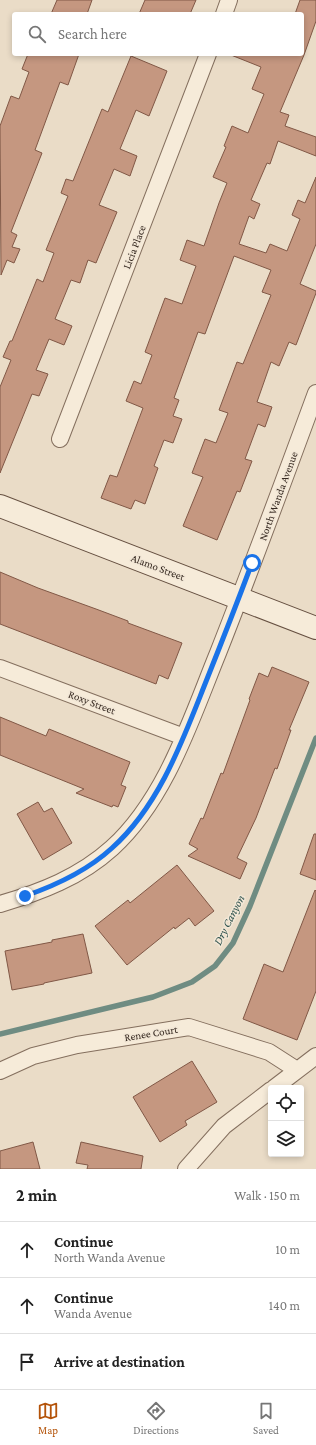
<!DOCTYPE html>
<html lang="en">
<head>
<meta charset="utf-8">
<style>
	body { margin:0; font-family:"Crimson Pro",serif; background:#f6f6f6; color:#222 }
	.controls { position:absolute; right:12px; bottom:12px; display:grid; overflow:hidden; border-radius:4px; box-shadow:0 2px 6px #0003 }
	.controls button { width:36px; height:36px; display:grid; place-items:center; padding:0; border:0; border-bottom:1px solid #e0e0e0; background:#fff; color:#222; font:20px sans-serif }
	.stop { position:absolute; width:12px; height:12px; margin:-9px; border:3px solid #1a73e8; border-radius:50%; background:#fff }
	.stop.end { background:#1a73e8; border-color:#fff; box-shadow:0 1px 4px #0008 }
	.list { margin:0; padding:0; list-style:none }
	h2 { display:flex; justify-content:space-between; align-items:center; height:52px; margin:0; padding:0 16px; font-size:17px }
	h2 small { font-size:13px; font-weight:400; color:#767676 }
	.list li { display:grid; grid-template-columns:26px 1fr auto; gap:12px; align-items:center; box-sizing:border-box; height:56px; padding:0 16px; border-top:1px solid #e0e0e0 }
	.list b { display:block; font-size:15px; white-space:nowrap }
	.list p { margin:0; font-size:13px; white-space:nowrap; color:#767676 }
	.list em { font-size:13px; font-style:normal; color:#767676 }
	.icon { flex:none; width:22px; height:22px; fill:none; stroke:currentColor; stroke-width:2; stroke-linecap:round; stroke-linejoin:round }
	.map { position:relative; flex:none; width:316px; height:1169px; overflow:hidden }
	.search { position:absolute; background:#fff; box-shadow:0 2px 6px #0003; left:12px; right:12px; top:12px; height:44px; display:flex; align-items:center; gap:10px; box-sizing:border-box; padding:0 14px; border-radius:4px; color:#767676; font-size:15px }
	.sheet { height:220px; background:#fff }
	nav { display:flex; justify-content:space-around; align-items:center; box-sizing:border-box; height:56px; border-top:1px solid #e0e0e0; background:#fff; font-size:11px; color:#767676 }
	nav a { display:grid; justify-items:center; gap:2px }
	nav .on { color:#b45309 }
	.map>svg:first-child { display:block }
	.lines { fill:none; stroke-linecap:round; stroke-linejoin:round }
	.stream { stroke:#6f8c82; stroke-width:5.5 }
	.building { fill:#c59780; stroke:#815846 }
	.street-casing { stroke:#846f5e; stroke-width:18 }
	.secondary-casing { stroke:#665041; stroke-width:24 }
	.street { stroke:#f6ebd9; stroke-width:16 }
	.secondary { stroke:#f6ebd9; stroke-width:22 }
	.route { stroke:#1a73e8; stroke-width:5 }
	.labels { text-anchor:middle; stroke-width:3; stroke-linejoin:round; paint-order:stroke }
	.street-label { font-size:11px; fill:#362920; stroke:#f2e7d6 }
	.water-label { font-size:12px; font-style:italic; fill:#31544f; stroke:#f2e7d6 }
</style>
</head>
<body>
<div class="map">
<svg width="316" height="1169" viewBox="0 0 316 1169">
	<rect width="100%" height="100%" fill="#eadcc7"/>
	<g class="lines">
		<!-- stream -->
		<path class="stream" d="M0 1034 153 997 192 982 215 966 233 943 250 906 316 738"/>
	</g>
	<!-- building -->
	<path class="building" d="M57 0H92L87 14H51Z
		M145 0H196L190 14H139Z
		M300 0H316V21L304 55 280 112 289 115 285 126 316 137V156L278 141 270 164 267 163 251 200 260 204 254 219 249 216 239 244 266 253 270 244 287 251 300 219 292 215 298 200 305 203 316 177V244L300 284 316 291V293L296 345 289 342 279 366 271 362 257 402 272 407 265 427 258 424 245 459 252 461 240 492 237 491 217 540 183 526 203 477 192 473 205 439 216 443 228 413 219 410 237 362 243 364 271 295 262 292 271 270 234 256 205 334 198 332 174 398 179 400 173 416 182 419 173 443 164 440 154 466 158 468 145 504 135 500 131 509 101 498 110 475 117 477 143 408 126 401 134 381 141 384 152 355 145 352 165 298 182 304 196 266 180 260 187 240 204 246 219 203 227 183 213 177 226 147 224 146 232 126 248 133 264 94 252 89 261 67 231 55V54H302V14H295Z
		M28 54H79L68 85 60 82 35 150 42 153 11 232 17 235 12 247 20 249 14 263 7 260 1 275 0 126 11 96 19 99 29 72 22 69Z
		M131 56 167 71 149 116 136 110 120 149 137 156 130 176 114 169 99 205 117 212 96 263 88 260 80 283 71 280 55 319 72 326 64 345 49 339 36 370 48 374 39 396 32 394 0 473V387L11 360 3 357 10 341H12L37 279 43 282 54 253 46 250 68 196 61 193 66 179 73 181 102 109 108 112Z
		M0 572 38 588 96 609 128 621V623L182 643 168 679 159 675 156 684 0 624Z
		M272 667 309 682 289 730H291L277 769 275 768 256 818 237 858 247 863 240 879 188 856 198 849 189 844 201 818 203 819 221 773 223 774 250 700 249 699 259 673 268 677Z
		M0 717 46 736 49 729 130 762 121 785 126 787 118 807 113 805 112 807 76 793 84 789 0 755Z
		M38 802 44 812 52 808 72 843 43 860 17 814Z
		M314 834H316V880L300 874Z
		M177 865 214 911 195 926 189 918 175 929 174 927 127 965 95 926 128 900 130 903Z
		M315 890 316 891V991L297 1040 243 1019 264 964 283 972Z
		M83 934 92 973 44 983V984L12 990 5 951 52 942V940Z
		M192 1061 217 1102 185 1121 187 1125 160 1142 133 1097Z
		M33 1142 40 1169H0V1151Z
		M81 1142 143 1156 141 1169H87L88 1165 76 1163Z"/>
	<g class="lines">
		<!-- street casing -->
		<g class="street-casing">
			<path id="street" d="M224 14 229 0
				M60 439 208 54
				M0 668 184 737
				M0 904C41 892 80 877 112 848 166 799 191 719 218 653 252 567 284 480 316 393
				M0 1071 33 1056 77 1045 189 1027 269 1052 297 1070
				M274 1088 316 1056
				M186 1169 224 1126 271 1090"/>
		</g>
		<!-- secondary casing -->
		<g class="secondary-casing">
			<path id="secondary" d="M0 506 316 628"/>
		</g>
		<!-- street -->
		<use href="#street" class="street"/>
		<!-- secondary -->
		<use href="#secondary" class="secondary"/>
	</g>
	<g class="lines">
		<!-- route -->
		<path class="route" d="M25 896C57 885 87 871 112 848 159 806 182 742 205 684 221 644 237 603 252 563"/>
	</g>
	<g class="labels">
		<!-- street labels -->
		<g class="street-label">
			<text transform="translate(134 247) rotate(-69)" y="4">Licia Place</text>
			<text transform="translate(278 496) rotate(-70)" y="4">North Wanda Avenue</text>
			<text transform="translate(158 567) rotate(21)" y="4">Alamo Street</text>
			<text transform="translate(92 702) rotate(21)" y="4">Roxy Street</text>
			<text transform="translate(151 1033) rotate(-9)" y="4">Renee Court</text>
		</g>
		<!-- water labels -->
		<g class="water-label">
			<text transform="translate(229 920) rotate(-63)" y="4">Dry Canyon</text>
		</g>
	</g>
</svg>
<div class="controls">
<button><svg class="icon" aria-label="locate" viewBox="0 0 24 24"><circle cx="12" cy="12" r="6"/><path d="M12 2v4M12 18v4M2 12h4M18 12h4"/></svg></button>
<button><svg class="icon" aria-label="layers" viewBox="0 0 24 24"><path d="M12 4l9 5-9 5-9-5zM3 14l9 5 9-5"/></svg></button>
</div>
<div class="stop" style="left:252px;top:563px"></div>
<div class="stop end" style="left:25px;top:896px"></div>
<div class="search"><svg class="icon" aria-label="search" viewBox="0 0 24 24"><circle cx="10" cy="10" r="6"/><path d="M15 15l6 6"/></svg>Search here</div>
</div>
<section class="sheet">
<h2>2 min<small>Walk · 150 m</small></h2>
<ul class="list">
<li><svg class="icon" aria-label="ahead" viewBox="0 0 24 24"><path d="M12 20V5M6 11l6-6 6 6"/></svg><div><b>Continue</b><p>North Wanda Avenue</p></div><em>10 m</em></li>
<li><svg class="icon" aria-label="ahead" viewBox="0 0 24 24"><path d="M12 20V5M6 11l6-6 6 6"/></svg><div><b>Continue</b><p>Wanda Avenue</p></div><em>140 m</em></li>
<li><svg class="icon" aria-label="arrive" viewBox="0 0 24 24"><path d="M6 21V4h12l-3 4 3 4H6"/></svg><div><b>Arrive at destination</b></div></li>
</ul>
</section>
<nav>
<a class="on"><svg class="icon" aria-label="map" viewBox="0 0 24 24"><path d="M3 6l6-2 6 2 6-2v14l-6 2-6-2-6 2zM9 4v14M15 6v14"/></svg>Map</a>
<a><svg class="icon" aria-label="directions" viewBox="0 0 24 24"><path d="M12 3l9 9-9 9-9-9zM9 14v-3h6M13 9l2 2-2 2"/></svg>Directions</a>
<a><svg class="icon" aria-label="saved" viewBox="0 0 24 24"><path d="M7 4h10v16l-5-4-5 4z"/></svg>Saved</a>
</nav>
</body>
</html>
